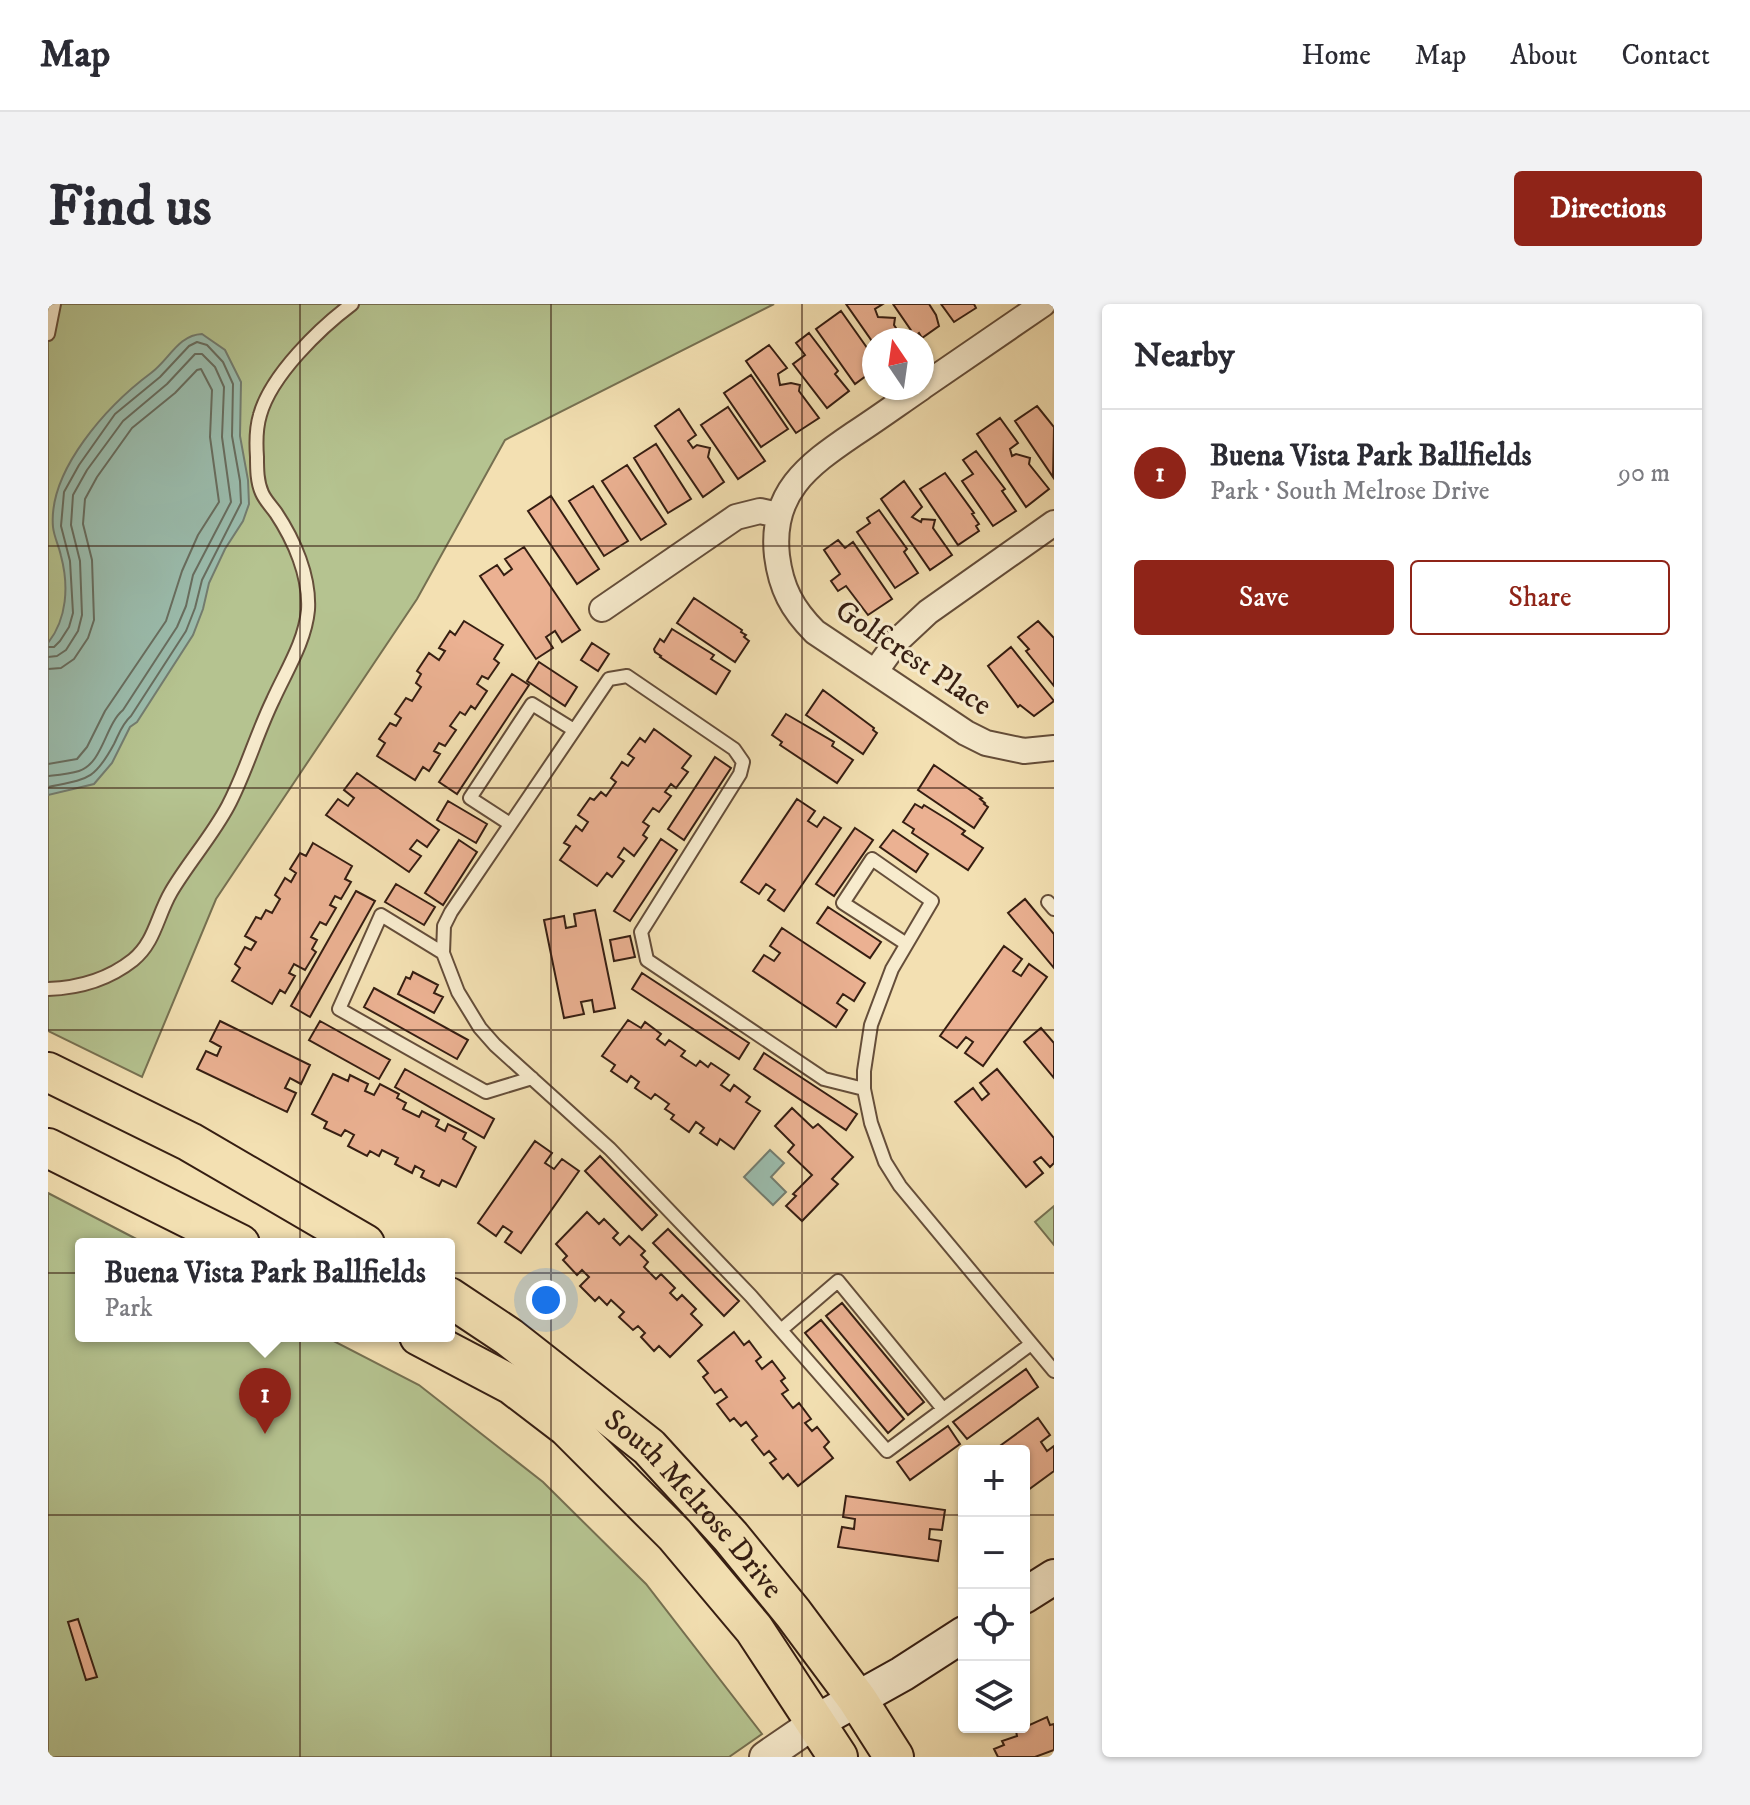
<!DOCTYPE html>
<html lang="en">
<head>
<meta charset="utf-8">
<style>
	body { margin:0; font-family:"IM FELL DW Pica",serif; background:#f2f2f3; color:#2b2b33 }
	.controls { position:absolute; right:24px; bottom:24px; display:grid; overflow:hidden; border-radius:8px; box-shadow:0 2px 6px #0004 }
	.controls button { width:72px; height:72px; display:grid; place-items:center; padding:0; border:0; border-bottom:2px solid #e1e1e2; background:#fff; color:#2b2b33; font:40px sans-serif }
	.compass { position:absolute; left:814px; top:24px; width:72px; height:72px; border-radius:50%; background:#fff; box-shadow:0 2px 6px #0004; rotate:347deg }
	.you { position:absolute; left:498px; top:996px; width:28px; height:28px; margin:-20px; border:6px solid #fff; border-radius:50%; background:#1a73e8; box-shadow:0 0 0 12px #1a73e833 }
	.badge { display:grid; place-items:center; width:52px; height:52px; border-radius:50%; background:#8f2418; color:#fff; font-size:26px; font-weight:700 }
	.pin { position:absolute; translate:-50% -66px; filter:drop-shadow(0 2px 4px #0008) }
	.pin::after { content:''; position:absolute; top:42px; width:28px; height:24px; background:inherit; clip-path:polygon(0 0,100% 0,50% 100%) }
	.popup { position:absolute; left:27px; top:934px; width:380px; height:104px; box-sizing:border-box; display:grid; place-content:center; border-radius:8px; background:#fff; filter:drop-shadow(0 2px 6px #0005); font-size:26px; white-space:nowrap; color:#7c7c81 }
	.popup b { font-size:30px; color:#2b2b33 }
	.popup::after { content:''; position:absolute; left:50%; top:100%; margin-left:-16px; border:16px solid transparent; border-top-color:#fff }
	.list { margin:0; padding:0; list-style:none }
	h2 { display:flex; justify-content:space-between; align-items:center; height:104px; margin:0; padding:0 32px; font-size:34px }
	h2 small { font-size:26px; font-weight:400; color:#7c7c81 }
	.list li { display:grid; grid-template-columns:52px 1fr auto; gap:24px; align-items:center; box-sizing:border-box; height:128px; padding:0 32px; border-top:2px solid #e1e1e2 }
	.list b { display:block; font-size:30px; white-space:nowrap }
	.list p { margin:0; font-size:26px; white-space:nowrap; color:#7c7c81 }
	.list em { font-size:26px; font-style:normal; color:#7c7c81 }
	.actions { display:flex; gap:16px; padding:24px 32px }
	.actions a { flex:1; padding:18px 0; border:2px solid #8f2418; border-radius:8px; text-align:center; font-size:28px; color:#8f2418 }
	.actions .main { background:#8f2418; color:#fff }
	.icon { flex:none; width:44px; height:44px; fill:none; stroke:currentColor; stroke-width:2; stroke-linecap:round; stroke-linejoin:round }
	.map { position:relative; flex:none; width:1006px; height:1453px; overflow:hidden; border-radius:8px }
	header { display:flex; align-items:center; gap:48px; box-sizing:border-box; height:112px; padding:0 40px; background:#fff; border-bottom:2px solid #e1e1e2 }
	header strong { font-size:38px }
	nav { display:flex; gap:44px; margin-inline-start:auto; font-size:28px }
	.intro { display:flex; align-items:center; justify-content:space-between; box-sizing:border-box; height:192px; padding:0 48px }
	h1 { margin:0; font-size:56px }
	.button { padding:20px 36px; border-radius:8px; background:#8f2418; color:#fff; font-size:28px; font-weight:700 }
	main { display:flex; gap:48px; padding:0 48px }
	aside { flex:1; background:#fff; border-radius:8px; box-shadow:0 2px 6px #0004 }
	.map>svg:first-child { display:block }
	.green { fill:#b5c390; stroke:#767051; stroke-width:2 }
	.water { fill:#9bbdae; stroke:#737d70; stroke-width:2 }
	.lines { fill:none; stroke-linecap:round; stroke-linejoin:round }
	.shore { stroke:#686e60; stroke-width:2 }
	.building { fill:#ebb192; stroke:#361e12; stroke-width:2 }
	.service-casing { stroke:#654e3a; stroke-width:16 }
	.minor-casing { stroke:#654e3a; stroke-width:28 }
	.tertiary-casing { stroke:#654e3a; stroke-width:34 }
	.secondary-casing { stroke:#361e12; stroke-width:38 }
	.primary-casing { stroke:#361e12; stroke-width:42 }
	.service { stroke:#f7ebcd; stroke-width:12 }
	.minor { stroke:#f7ebcd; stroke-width:24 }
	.tertiary { stroke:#f7ebcd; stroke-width:30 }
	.secondary { stroke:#f7ebcd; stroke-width:34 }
	.primary { stroke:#f3e0b2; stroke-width:38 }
	.grid { fill:none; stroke:#361e12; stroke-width:2; stroke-opacity:0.55 }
	.labels { text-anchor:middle; stroke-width:6; stroke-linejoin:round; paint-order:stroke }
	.street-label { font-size:30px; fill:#361e12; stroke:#f7ebcd }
</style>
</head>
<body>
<header>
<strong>Map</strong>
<nav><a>Home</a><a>Map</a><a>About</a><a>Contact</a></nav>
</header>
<div class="intro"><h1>Find us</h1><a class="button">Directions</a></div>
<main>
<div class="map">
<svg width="1006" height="1453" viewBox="0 0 1006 1453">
	<rect width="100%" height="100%" fill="#f3e0b2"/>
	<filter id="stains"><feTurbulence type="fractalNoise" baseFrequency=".0025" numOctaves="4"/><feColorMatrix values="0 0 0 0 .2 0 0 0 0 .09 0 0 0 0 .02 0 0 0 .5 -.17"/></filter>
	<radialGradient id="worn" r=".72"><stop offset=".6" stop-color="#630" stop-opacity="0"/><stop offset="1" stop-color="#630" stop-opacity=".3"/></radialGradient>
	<!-- green -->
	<path class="green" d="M0 0H726L457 136 369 295 168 595 94 773 0 727Z
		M0 889 98 940H33V1032H276L371 1081 495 1178 598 1280 714 1430 681 1453H0Z
		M1006 902V941L987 918Z"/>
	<!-- water -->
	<path class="water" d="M154 30 177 46 193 78 192 132 200 176 201 200 195 217 177 245 161 279 155 305 145 331 89 418 82 423 64 459 46 480 0 491V339C19 315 21 282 13 252 11 242 6 233 5 223 0 166 60 101 103 69 121 56 130 31 154 30Z
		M722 846 736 859 723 873 738 888 725 901 696 873Z"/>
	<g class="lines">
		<!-- shore -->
		<path class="shore" d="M0 343H6L12 337 21 323 25 309 22 257 13 222 16 188 31 161 67 110 112 73 141 42 149 38 159 41 175 58 185 80 184 132 192 177 193 199 154 276 147 304 138 327 83 412C74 420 71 430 66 440 46 477 39 475 0 483
			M0 353 9 352 18 346 30 327 34 311 32 257 23 221 25 191 39 166 75 117 119 80 147 50H154L167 63 176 83 174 133 183 198 145 271 138 302 129 323 75 406C57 421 55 459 31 467 22 470 10 471 0 472
			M0 365 13 364 26 355 40 334 46 316 44 256 35 220 37 195 49 173 84 124 127 89 149 66 153 65 164 86 162 133 171 198 150 231 134 267 118 317 57 407 39 443 29 455 0 460"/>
	</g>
	<!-- building -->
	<path class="building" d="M798 0H835L827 5 830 13 847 14 846 21 856 36H826V40Z
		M845 0H881L888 11 891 22 874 34 871 29 867 32Z
		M893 0H926L928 4 906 18Z
		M793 7 822 48 818 51 826 61V66L807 80 768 25Z
		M761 29 790 67 787 70 801 87 779 104 745 60 757 51 748 39Z
		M721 41 739 64 730 70 732 81 743 79 752 81 751 87 771 114 748 129 698 57Z
		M703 71 740 125 713 143 676 89Z
		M989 102 1006 123 1005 173 967 117Z
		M680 103 717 157 690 175 653 121Z
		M631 105 648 131 640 137 645 144 649 141 662 144 660 153 676 178 655 193 607 122Z
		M952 114 970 139 962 145 964 152 968 150 982 154 981 160 1001 185 978 203 929 130Z
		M608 140 643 195 620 209 586 154Z
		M928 147 957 185 954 187 968 207 945 222 914 177 925 170 915 156Z
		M579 161 618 220 593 236 554 177Z
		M897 169 926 209 924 210 931 220 928 222 931 227 910 241 872 185Z
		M856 177 874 203 864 213 873 218 874 215 887 216 885 224 904 251 882 266 833 195Z
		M545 182 580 237 556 252 521 197Z
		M503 192 551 265 529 280 480 207Z
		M831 206 859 245 856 248 870 269 847 284 809 228 822 219 819 214Z
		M790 236 797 244 805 238 844 295 820 311 798 282 790 287 783 277 792 270 776 246Z
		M476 243 532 326 514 338 507 327 498 333 505 344 488 355 432 272 449 261 456 271 464 265 457 255Z
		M646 294 694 326 693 328 698 331 696 333 701 337 687 358 629 319Z
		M416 317 455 341 446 355 451 359 440 375 434 372 429 380 439 387 427 405 423 402 417 411 412 408 402 422 408 426 397 442 391 439 386 447 392 450 381 467 375 463 367 476 329 452 337 439 331 435 342 419 348 422 353 414 347 410 358 394 364 397 373 383 368 379 373 370 369 367 381 349 391 356 397 347 391 344 402 327 407 331Z
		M990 317 1006 334V382L978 347 981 345 970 333Z
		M624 325 666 351 663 355 682 367 668 390 612 353 613 352 607 348 606 345 612 335 616 338Z
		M544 339 561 350 550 367 533 356Z
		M963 343 1006 397 986 412 972 401 970 403 940 362Z
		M491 358 529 383 517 402 479 377Z
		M464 370 481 381 409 490 391 478Z
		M775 386 826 424 825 426 829 429 815 450 758 411Z
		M738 410 786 438 784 442 805 456 789 479 732 441 734 438 724 431Z
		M606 425 643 452 634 464 640 468 628 484 623 480 617 488 623 492 611 508 605 504 595 518 601 522 595 531 599 534 586 552 576 544 570 553 576 557 564 573 559 569 549 582 512 556 522 542 516 539 528 522 534 527 540 518 530 511 542 494 546 496 553 488 558 492 568 478 563 474 574 458 580 462 586 454 580 450 592 434 597 438Z
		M667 453 683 464 636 536 620 525Z
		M886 461 934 494 932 495 937 499 936 500 940 503 926 524 870 486Z
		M309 469 391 526 379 543 369 536 362 545 373 552 361 568 278 511 290 495 300 502 306 494 296 486Z
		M749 495 767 507 760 517 769 523 776 513 793 524 736 607 720 596 727 586 718 580 711 590 693 578Z
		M400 497 439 520 428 539 389 516Z
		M867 500 874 504 876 501 902 517 917 527 914 530 935 544 920 566 864 529 866 525 855 518Z
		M807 524 825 536 786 592 768 580Z
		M845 526 880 550 868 568 832 543Z
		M613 535 629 546 582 617 566 607Z
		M411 536 429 548 395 601 377 589Z
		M265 539 304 562 297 575 303 578 293 595 287 592 282 601 288 604 278 621 272 618 263 633 269 636 264 645 268 648 257 666 246 660 241 669 247 672 237 689 232 686 224 700 184 677 192 664 187 660 197 643 203 646 208 638 197 632 208 613 213 615 218 606 224 609 232 595 227 591 237 574 243 578 248 569 242 565 252 549 258 552Z
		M348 580 387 603 376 621 337 598Z
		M308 587 327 597 262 713 243 702Z
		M977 595 1006 630V664L960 609Z
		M780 603 833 638 822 654 769 619Z
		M547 606 567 704 546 708 544 696 533 698 536 710 516 714 496 616 516 612 518 624 528 622 526 610Z
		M734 624 817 679 806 697 795 690 789 699 799 706 788 723 705 667 716 651 726 657 732 649 722 642Z
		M582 632 587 653 566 657 562 636Z
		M956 642 974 655 965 667 973 672 981 660 999 673 935 762 917 749 925 738 918 733 909 744 892 732Z
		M365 668 390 681 386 689 395 693 386 709 350 690 358 673 362 675Z
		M594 669 701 739 691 755 584 685Z
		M326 684 420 736 409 755 316 703Z
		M580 716 593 724 597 718 613 730 609 735 617 741 621 736 637 747 633 752 648 762 652 757 660 763 663 759 681 771 673 781 682 787 686 781 702 793 698 798 712 807 686 845 672 835 669 841 652 829 656 824 648 818 641 828 623 815 626 811 617 805 621 800 607 790 603 795 587 784 591 778 583 772 579 778 563 767 567 761 554 752Z
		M172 717 262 761 253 780 242 774 237 784 248 789 239 808 149 765 158 747 169 752 173 743 162 737Z
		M272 717 342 756 331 775 261 736Z
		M993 724 1006 739V774L976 738Z
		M716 749 809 810 798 826 706 765Z
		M357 765 446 815 436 834 347 783Z
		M949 765 1006 834V859L1002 863 993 853 986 858 995 869 978 883 907 798 925 784 934 796 941 790 932 779Z
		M285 770 300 777 302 771 320 780 317 787 326 791 332 780 351 790 349 794 358 799 355 805 371 813 374 807 391 816 388 822 397 827 400 820 418 829 415 835 428 843 408 883 394 876 391 882 373 873 376 867 367 862 364 869 347 860 350 854 334 846 331 852 322 847 319 852 300 842 306 831 297 826 293 832 276 824 279 818 264 810Z
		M744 804 765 824 770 820 805 853 784 875 790 880 754 917 738 902 748 892 745 890 764 871 740 848 746 841 727 822Z
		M487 837 504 849 497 859 506 865 514 855 531 867 473 949 457 938 464 928 455 922 448 932 430 919Z
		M552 852 609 911 594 926 537 867Z
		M539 908 551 920 556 915 570 929 565 934 572 941 581 932 597 947 593 951 600 958 596 963 608 975 613 970 627 984 622 989 629 996 634 991 648 1005 643 1010 654 1021 622 1053 611 1042 606 1047 593 1033 597 1029 590 1022 585 1026 571 1013 576 1008 563 996 559 1001 551 993 547 997 532 982 541 973 534 966 529 971 515 956 519 952 508 940Z
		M620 925 691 997 676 1012 605 939Z
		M794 999 876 1098 860 1111 778 1012Z
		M773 1016 856 1115 840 1129 757 1029Z
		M686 1028 696 1041 701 1037 713 1053 708 1057 714 1065 724 1057 737 1074 733 1077 740 1086 734 1090 745 1104 751 1099 763 1115 757 1119 764 1127 769 1123 781 1138 776 1143 785 1154 750 1182 740 1170 735 1175 722 1159 728 1155 721 1147 716 1151 704 1136 709 1132 698 1118 693 1122 686 1114 682 1117 669 1100 679 1093 673 1085 667 1089 655 1073 660 1069 650 1057Z
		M978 1065 990 1083 919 1135 905 1118Z
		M990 1114 1002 1131 993 1138 999 1147 1006 1142V1167L976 1189V1147H945Z
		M900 1122 912 1140 862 1176 849 1158Z
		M798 1192 897 1206 894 1226 882 1225 881 1235 893 1237 890 1257 790 1243 794 1223 806 1225 807 1215 795 1213Z
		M30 1315 49 1373 38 1376 20 1318Z
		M999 1413 1002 1421 1006 1420V1446L987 1453H950L946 1445 956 1441 954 1437 969 1432 968 1427Z"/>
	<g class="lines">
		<!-- service casing -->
		<g class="service-casing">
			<path id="service" d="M0 30 6 0
				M462 520 422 494 484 400 526 426
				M1000 598 1006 605
				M857 639 795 599 824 555 884 597 844 665 823 721 816 767V785L823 819 837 858 852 882 1006 1067
				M395 649 333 611 291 705 438 788 484 774
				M0 685C30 684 61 675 85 656 107 638 109 612 123 588 140 559 164 532 180 502 198 468 208 431 225 396 238 367 257 338 260 306 262 272 246 236 228 209 223 202 217 196 214 189 209 178 209 165 209 153 208 139 208 124 212 111 223 71 272 24 304 0
				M816 785 776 775 599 656 593 628 692 470 695 458 686 445 579 372 561 375 403 608 396 622 395 649 410 688 432 724 447 741 562 845 703 992 839 1147 983 1040
				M733 1026 790 977 895 1105"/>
		</g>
		<!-- minor casing -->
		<g class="minor-casing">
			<path id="minor" d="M874 83 995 0
				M873 84C851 99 829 115 806 130 759 162 722 189 729 252 733 284 744 305 767 328L918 429 938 439 976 447 1006 444
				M554 305 688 213 712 207 730 211
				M827 368 850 336 880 308 1006 219"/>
		</g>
		<!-- tertiary casing -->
		<g class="tertiary-casing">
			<path id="tertiary" d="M717 1453 768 1418"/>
		</g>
		<!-- secondary casing -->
		<g class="secondary-casing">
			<path id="secondary" d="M976 1292 1006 1273
				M768 1418 854 1370 916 1330"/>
		</g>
		<!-- primary casing -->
		<g class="primary-casing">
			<g id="primary">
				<path d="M0 768 142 838 317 940"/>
				<path d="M0 844 192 940"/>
				<path id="s1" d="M401 993 461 1033 601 1143 683 1233 745 1309 809 1395 846 1453"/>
				<path d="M371 1032 464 1081 519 1123 627 1231 706 1325 790 1453"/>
			</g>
		</g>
		<!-- service -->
		<use href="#service" class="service"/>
		<!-- minor -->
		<use href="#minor" class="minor"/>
		<!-- tertiary -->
		<use href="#tertiary" class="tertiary"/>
		<!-- secondary -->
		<use href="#secondary" class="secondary"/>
		<!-- primary -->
		<use href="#primary" class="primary"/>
	</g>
	<!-- grid -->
	<path class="grid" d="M252 0V1453M503 0V1453M754 0V1453M0 242H1006M0 484H1006M0 726H1006M0 969H1006M0 1211H916M976 1211H1006"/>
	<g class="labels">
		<!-- street labels -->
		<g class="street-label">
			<text transform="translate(866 353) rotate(34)" y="10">Golfcrest Place</text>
			<text dy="10" stroke="none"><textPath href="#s1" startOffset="322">South Melrose Drive</textPath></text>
		</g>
	</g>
	<rect width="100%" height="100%" filter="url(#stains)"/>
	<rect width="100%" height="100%" fill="url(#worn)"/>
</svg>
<div class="controls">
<button>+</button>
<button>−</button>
<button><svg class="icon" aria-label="locate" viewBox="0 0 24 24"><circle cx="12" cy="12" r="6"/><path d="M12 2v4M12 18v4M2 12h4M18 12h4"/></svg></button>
<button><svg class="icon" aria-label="layers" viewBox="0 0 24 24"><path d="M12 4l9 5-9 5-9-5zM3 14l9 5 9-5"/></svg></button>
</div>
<svg class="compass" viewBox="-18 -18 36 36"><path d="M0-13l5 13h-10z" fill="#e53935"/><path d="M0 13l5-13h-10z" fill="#7c7c81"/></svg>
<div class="you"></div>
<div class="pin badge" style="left:217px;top:1130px">1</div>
<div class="popup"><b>Buena Vista Park Ballfields</b>Park</div>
</div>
<aside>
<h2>Nearby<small></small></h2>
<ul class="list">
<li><span class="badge">1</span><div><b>Buena Vista Park Ballfields</b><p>Park · South Melrose Drive</p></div><em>90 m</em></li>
</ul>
<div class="actions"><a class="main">Save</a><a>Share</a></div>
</aside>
</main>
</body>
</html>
